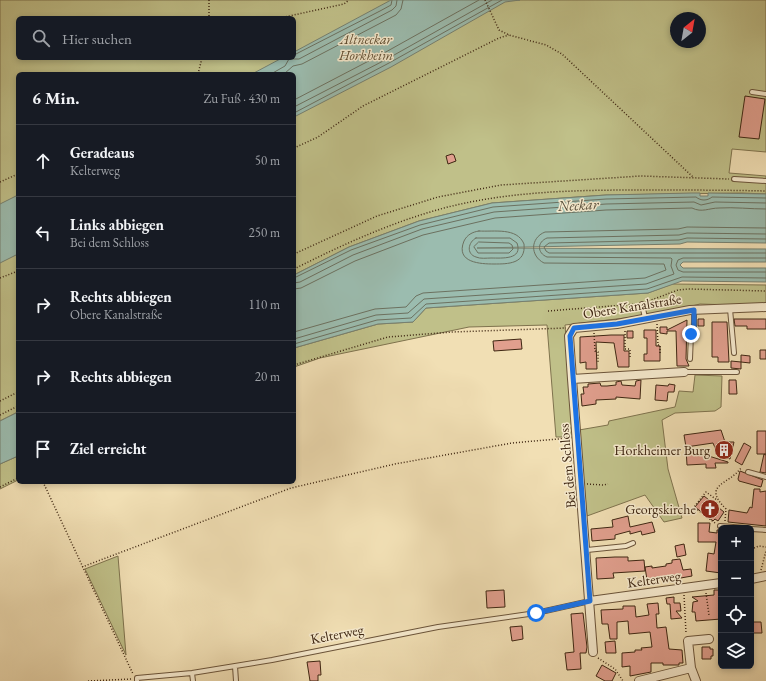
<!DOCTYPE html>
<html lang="de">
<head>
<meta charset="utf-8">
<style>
	body { margin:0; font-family:"EB Garamond",serif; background:#20242c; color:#f1f3f6 }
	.controls { position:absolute; right:12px; bottom:12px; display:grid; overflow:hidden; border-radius:6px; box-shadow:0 2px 6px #0003 }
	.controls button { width:36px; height:36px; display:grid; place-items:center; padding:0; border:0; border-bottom:1px solid #363941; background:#171b24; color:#f1f3f6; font:20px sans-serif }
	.compass { position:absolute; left:670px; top:12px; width:36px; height:36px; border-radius:50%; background:#171b24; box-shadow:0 2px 6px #0003; rotate:31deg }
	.stop { position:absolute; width:12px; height:12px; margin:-9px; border:3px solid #1a73e8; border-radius:50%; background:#fff }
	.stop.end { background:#1a73e8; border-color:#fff; box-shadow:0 1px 4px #0008 }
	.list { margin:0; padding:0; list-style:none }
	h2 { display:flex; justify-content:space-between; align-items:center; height:52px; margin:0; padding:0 16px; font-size:17px }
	h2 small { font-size:13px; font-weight:400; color:#9ea1a6 }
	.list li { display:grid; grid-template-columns:26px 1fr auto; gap:12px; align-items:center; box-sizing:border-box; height:72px; padding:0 16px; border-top:1px solid #363941 }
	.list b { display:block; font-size:15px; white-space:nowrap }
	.list p { margin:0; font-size:13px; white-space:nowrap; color:#9ea1a6 }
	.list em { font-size:13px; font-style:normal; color:#9ea1a6 }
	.icon { flex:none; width:22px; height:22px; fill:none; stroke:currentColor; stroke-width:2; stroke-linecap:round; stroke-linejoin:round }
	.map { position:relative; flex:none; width:766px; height:681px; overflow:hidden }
	.search { position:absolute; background:#171b24; box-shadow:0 2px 6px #0003; left:16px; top:16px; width:280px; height:44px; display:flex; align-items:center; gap:10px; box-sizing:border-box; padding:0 14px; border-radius:6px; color:#9ea1a6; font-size:15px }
	.panel { position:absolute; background:#171b24; box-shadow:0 2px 6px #0003; left:16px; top:72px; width:280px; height:412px; border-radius:6px }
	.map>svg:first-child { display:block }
	.green { fill:#c0c089; stroke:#7f734e; fill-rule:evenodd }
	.water { fill:#9bbcaf; stroke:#768070 }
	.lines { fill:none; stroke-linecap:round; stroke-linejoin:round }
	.shore { stroke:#6c7160; stroke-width:1 }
	.building { fill:#e19f8e; stroke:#3e2612 }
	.service-casing { stroke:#6b543a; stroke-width:6 }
	.minor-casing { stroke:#6b543a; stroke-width:10 }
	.path { stroke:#3e2612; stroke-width:1.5; stroke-dasharray:1 2; stroke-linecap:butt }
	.service { stroke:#f6eace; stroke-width:4 }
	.minor { stroke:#f6eace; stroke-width:8 }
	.route { stroke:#1a73e8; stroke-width:5 }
	.labels { text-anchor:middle; stroke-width:3; stroke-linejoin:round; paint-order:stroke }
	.park-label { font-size:14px; font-style:italic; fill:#5e4c30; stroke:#f6eace }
	.street-label { font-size:14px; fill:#3e2612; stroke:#f6eace }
	.poi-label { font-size:14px; fill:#3e2612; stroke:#f6eace; text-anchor:end }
	.water-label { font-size:15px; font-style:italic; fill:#554c39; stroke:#f6eace }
</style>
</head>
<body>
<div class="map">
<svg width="766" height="681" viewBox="0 0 766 681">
	<rect width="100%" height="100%" fill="#f1dfb4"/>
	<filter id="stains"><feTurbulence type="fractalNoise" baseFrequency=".005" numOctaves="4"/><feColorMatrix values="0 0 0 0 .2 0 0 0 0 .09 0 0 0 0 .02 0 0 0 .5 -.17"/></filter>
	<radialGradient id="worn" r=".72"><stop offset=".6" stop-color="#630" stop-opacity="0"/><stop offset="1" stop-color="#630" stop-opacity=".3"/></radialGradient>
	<!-- green -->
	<path class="green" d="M0 0H766V152L732 149 729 173 766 176V194L742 193 606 195 492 203 419 221 349 247 294 275V74H18V412L0 421ZM18 18H294V58H18ZM676 18H700V42H676Z
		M672 284 766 285V306L700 304 659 314 565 325 574 437H556L547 325 469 327 320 358 294 367V348L378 324 413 322 426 308 648 293Z
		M695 375 722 376 721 407 715 411 675 413 662 420 668 469 682 518 664 522 645 495 587 516 579 430 608 425 609 421 675 407 679 391 693 392Z
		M18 456V480L0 489V464Z
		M118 556 126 655 85 569Z"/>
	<!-- water -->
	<path class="water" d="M391 0H520L505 2 391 67 294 117V74H252L282 58H294V52Z
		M691 193H700V196H708V193L766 194V243L687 242 680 244 477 248 766 249V262H683L680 265 683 268H766V282L682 281 648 293 426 308 413 322 378 324 294 348V275L349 247 419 221 492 203 606 195Z
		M18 195V254L0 263V204Z
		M18 412V456L0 464V421Z"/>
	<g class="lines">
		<!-- shore -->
		<path class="shore" d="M294 55 380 11 391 5 392 0
			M271 74 285 66 289 59H299L392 10 396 6 397 0
			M284 74 293 66 302 64 396 15 401 9 403 0
			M294 100 384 53 479 0
			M294 107 387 59 492 0
			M294 113 389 63 502 0
			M479 231C494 232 517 227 524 244 526 264 508 264 494 264 481 264 455 263 464 241 467 235 472 232 479 231Z
			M476 238H510L517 243C523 260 502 258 491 258 487 258 480 259 476 257 466 254 468 242 476 238Z
			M766 239 687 238 679 240 549 243 544 247 546 251 549 253H766
			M479 242 509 243 512 245 513 249 509 253H478L474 247Z
			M766 258H683L678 260 676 265 678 270 683 272H766
			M294 278 351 250 420 225 493 207 606 199 696 197C701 201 707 201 712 197L766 198
			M294 283 300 282 353 255 422 229 494 212 606 204 694 202 701 205 715 202 766 203
			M294 289 301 288 355 261 423 235 495 218 606 210 692 208C702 213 709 208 719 208 735 207 750 209 766 209
			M294 332 375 309 406 307 416 296 423 293 645 278 666 270 664 264 544 263C530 256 530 238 545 232L678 229 687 227 766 228
			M294 339 376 315 408 313 424 299 646 284 674 274 671 266 672 259 671 258 547 257C537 253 537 242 547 238L679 235 687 233 766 234
			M294 344 377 320 411 318 426 304 647 289 682 277 766 278"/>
	</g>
	<!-- building -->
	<path class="building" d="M745 96 765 99 759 139 739 137Z
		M452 154 454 155 456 161 448 164 446 156Z
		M698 319H704V326H698Z
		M734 319H766V329H747V326H735Z
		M687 320 686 359 689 366H677L676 331H667V334L660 333V327H667V330Z
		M712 322H727L729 362H718V357H712Z
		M644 330H656V346H660V361H644V354H647V338H644Z
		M627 331H633V338H627Z
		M611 335H624V351H629V367H618L614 343 596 342 597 369H586V362L580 363V337Z
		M521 339 522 349 494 351 493 341Z
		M760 350H766V359H760Z
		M741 355 750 356V363L741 362Z
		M731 361 741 362V369L731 368Z
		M641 380 640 399 616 397V399L596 400V404L582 406 581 394H584L583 387H588V384L600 383 601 386H607L616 385V382L621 381 622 385 635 386 636 381Z
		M729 380H736L737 394H729Z
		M669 384 675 385 674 392H668L667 401 655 400 656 385 668 386Z
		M721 430 725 442H734L730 459 718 455 713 443 686 447 684 435Z
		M757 431H766V454H757Z
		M744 443 751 447 742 465 735 461Z
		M686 449 728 462V463H715L716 468H706V464L687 465Z
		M764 454 766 455V473L760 472Z
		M740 471 763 480 761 487 739 481 738 479Z
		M754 489H760V492L766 491V526L728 522 729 510 747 513 750 507 752 508Z
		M704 496 724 512 718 521 715 519 713 521 695 507Z
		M628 516 630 527 652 522 655 532 642 535 641 531 630 534V531L615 535V539L592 541 591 529 613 527 612 520Z
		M698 523H710L709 532 717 533V530H721V573L706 571 708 553 714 554 716 542H698Z
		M684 544 686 555 677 557 675 546Z
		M615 557H628V561L644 560 645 571 613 573 614 578 597 579 596 558Z
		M680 559 683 570 691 569 692 576 675 579 674 577 647 580 645 567 652 566V568L666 566V564L672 563V560Z
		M504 590 505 607 487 608 486 591Z
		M714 590H721V619L696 621 695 612H692L693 602 698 601 692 597 714 595Z
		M674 597V603H680L681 611H676L682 618 671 619 670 604H667L666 598Z
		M658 603 659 614H656L657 628 666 627 669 649 682 650 683 663H679V665H663V663H651V672L630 676V666L622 667V653L635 652V650H642L641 648 652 647 650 632 629 634 628 621 617 622V639H610L608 624H602L601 610 623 609V606H635L636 617 649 615 647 604Z
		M583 613 587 647 586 653H580L581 669 567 670 565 653 574 652 571 614Z
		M751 622H761L762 633H751Z
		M522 626 523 639 512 641 510 627Z
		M615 641 616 653H606L605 642Z
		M702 647H710V649H713V656H711V659H702Z
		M320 661 321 675H318V681H310L307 662Z
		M602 665 616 673 612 681H605L596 676Z"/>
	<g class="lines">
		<!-- service casing -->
		<g class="service-casing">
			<path id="service" d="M752 92 766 94
				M734 179 766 181
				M642 304 645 318
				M730 309 734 353
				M690 359 691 334 694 331V310
				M684 372H737
				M748 472 766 477
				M720 526 746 528
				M751 529 766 530
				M587 550 626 546 633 543
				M235 666 236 681
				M192 673 193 681
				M137 681V678L192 673 272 660 438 627 536 613 590 601"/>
		</g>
		<!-- minor casing -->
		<g class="minor-casing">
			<path id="minor" d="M572 379 684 372
				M751 579 766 576
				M590 601 721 583
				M593 652 572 379 569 336 574 328 617 324 690 310 766 307
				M639 681 691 668
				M696 681 691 668 688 641 709 639"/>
		</g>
		<!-- path -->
		<path class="path" d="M209 0V18
			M485 0 499 30 509 35 546 45 562 54 694 178
			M280 18 344 4 349 0
			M198 74 202 58
			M294 148 318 137 363 106 499 38 509 35
			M0 182 18 174
			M294 254 377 216 438 197 501 185 641 176 729 179
			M294 269C344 244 394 221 448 207 512 191 577 190 641 190 683 190 725 190 766 191
			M0 278 18 271
			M646 302 678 290 688 289 766 291
			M548 311 637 304
			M657 324 658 345H660V354
			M625 331V349H630V359
			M594 333 595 351 598 352V362
			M294 365 388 337 452 332 566 328
			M0 401 18 392
			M0 415 18 406
			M43 482 133 674
			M587 484 603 485 608 484
			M0 487 18 478
			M725 521 726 509C701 484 729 485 741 468
			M715 523 694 507 706 492 717 500
			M754 548 759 546 766 547
			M82 567 291 488 395 464 512 443 569 438
			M761 570 766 551
			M706 593 709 615
			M684 595 686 633
			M598 658 615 669 623 681
			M88 681 132 679"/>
		<!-- service -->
		<use href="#service" class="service"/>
		<!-- minor -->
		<use href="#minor" class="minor"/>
	</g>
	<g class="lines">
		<!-- route -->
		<path class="route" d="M536 613 590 601 570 336 574 328 617 324 694 310V331L691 334"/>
	</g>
	<!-- icons -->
	<defs>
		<g id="building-disc" transform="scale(1)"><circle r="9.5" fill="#8f2418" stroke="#f6eace"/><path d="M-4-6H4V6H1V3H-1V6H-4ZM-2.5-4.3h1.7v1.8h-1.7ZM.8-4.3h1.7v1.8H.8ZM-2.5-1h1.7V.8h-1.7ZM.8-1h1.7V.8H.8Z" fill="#fff"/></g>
		<g id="church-disc" transform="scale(1)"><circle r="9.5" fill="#8f2418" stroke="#f6eace"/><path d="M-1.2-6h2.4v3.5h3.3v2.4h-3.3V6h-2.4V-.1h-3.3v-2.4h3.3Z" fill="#fff"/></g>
	</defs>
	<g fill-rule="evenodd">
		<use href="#building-disc" x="724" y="450"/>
		<use href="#church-disc" x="710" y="509"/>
	</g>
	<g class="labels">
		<!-- park labels -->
		<g class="park-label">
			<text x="366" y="44">Altneckar<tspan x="366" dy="16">Horkheim</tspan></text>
		</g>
		<!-- street labels -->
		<g class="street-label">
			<text transform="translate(632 306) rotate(-9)" y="5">Obere Kanalstraße</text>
			<text transform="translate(567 466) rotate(-95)" y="5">Bei dem Schloss</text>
			<text transform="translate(654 579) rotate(-8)" y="5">Kelterweg</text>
			<text transform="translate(337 634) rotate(-11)" y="5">Kelterweg</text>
		</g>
		<!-- poi labels -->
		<g class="poi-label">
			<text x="710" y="455">Horkheimer Burg</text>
			<text x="696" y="514">Georgskirche</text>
		</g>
		<!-- water labels -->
		<g class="water-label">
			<text transform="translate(578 205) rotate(-3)" y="5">Neckar</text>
		</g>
	</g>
	<rect width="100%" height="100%" filter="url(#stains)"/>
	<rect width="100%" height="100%" fill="url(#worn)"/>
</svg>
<div class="controls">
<button>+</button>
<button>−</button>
<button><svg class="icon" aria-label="locate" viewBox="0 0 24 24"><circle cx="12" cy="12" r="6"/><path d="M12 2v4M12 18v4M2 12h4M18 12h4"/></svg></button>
<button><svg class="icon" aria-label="layers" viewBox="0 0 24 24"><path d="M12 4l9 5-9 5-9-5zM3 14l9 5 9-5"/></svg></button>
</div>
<svg class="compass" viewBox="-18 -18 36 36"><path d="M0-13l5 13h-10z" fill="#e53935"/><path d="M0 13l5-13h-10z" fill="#9ea1a6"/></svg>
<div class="stop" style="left:536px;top:613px"></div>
<div class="stop end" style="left:691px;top:334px"></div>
<div class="search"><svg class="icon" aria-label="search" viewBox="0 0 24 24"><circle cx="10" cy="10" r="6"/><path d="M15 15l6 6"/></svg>Hier suchen</div>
<section class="panel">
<h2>6 Min.<small>Zu Fuß · 430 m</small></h2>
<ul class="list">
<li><svg class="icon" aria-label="ahead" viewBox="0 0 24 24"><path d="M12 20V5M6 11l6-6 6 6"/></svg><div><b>Geradeaus</b><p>Kelterweg</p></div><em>50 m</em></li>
<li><svg class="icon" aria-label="left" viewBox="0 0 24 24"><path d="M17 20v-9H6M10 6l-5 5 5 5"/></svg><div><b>Links abbiegen</b><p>Bei dem Schloss</p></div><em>250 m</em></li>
<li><svg class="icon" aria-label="right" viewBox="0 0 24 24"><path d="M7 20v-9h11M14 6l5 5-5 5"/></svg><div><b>Rechts abbiegen</b><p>Obere Kanalstraße</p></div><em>110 m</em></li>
<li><svg class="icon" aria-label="right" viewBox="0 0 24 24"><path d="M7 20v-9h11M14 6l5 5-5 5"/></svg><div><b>Rechts abbiegen</b></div><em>20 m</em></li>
<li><svg class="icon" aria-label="arrive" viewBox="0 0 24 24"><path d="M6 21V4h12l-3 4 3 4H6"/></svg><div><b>Ziel erreicht</b></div></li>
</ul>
</section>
</div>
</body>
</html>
